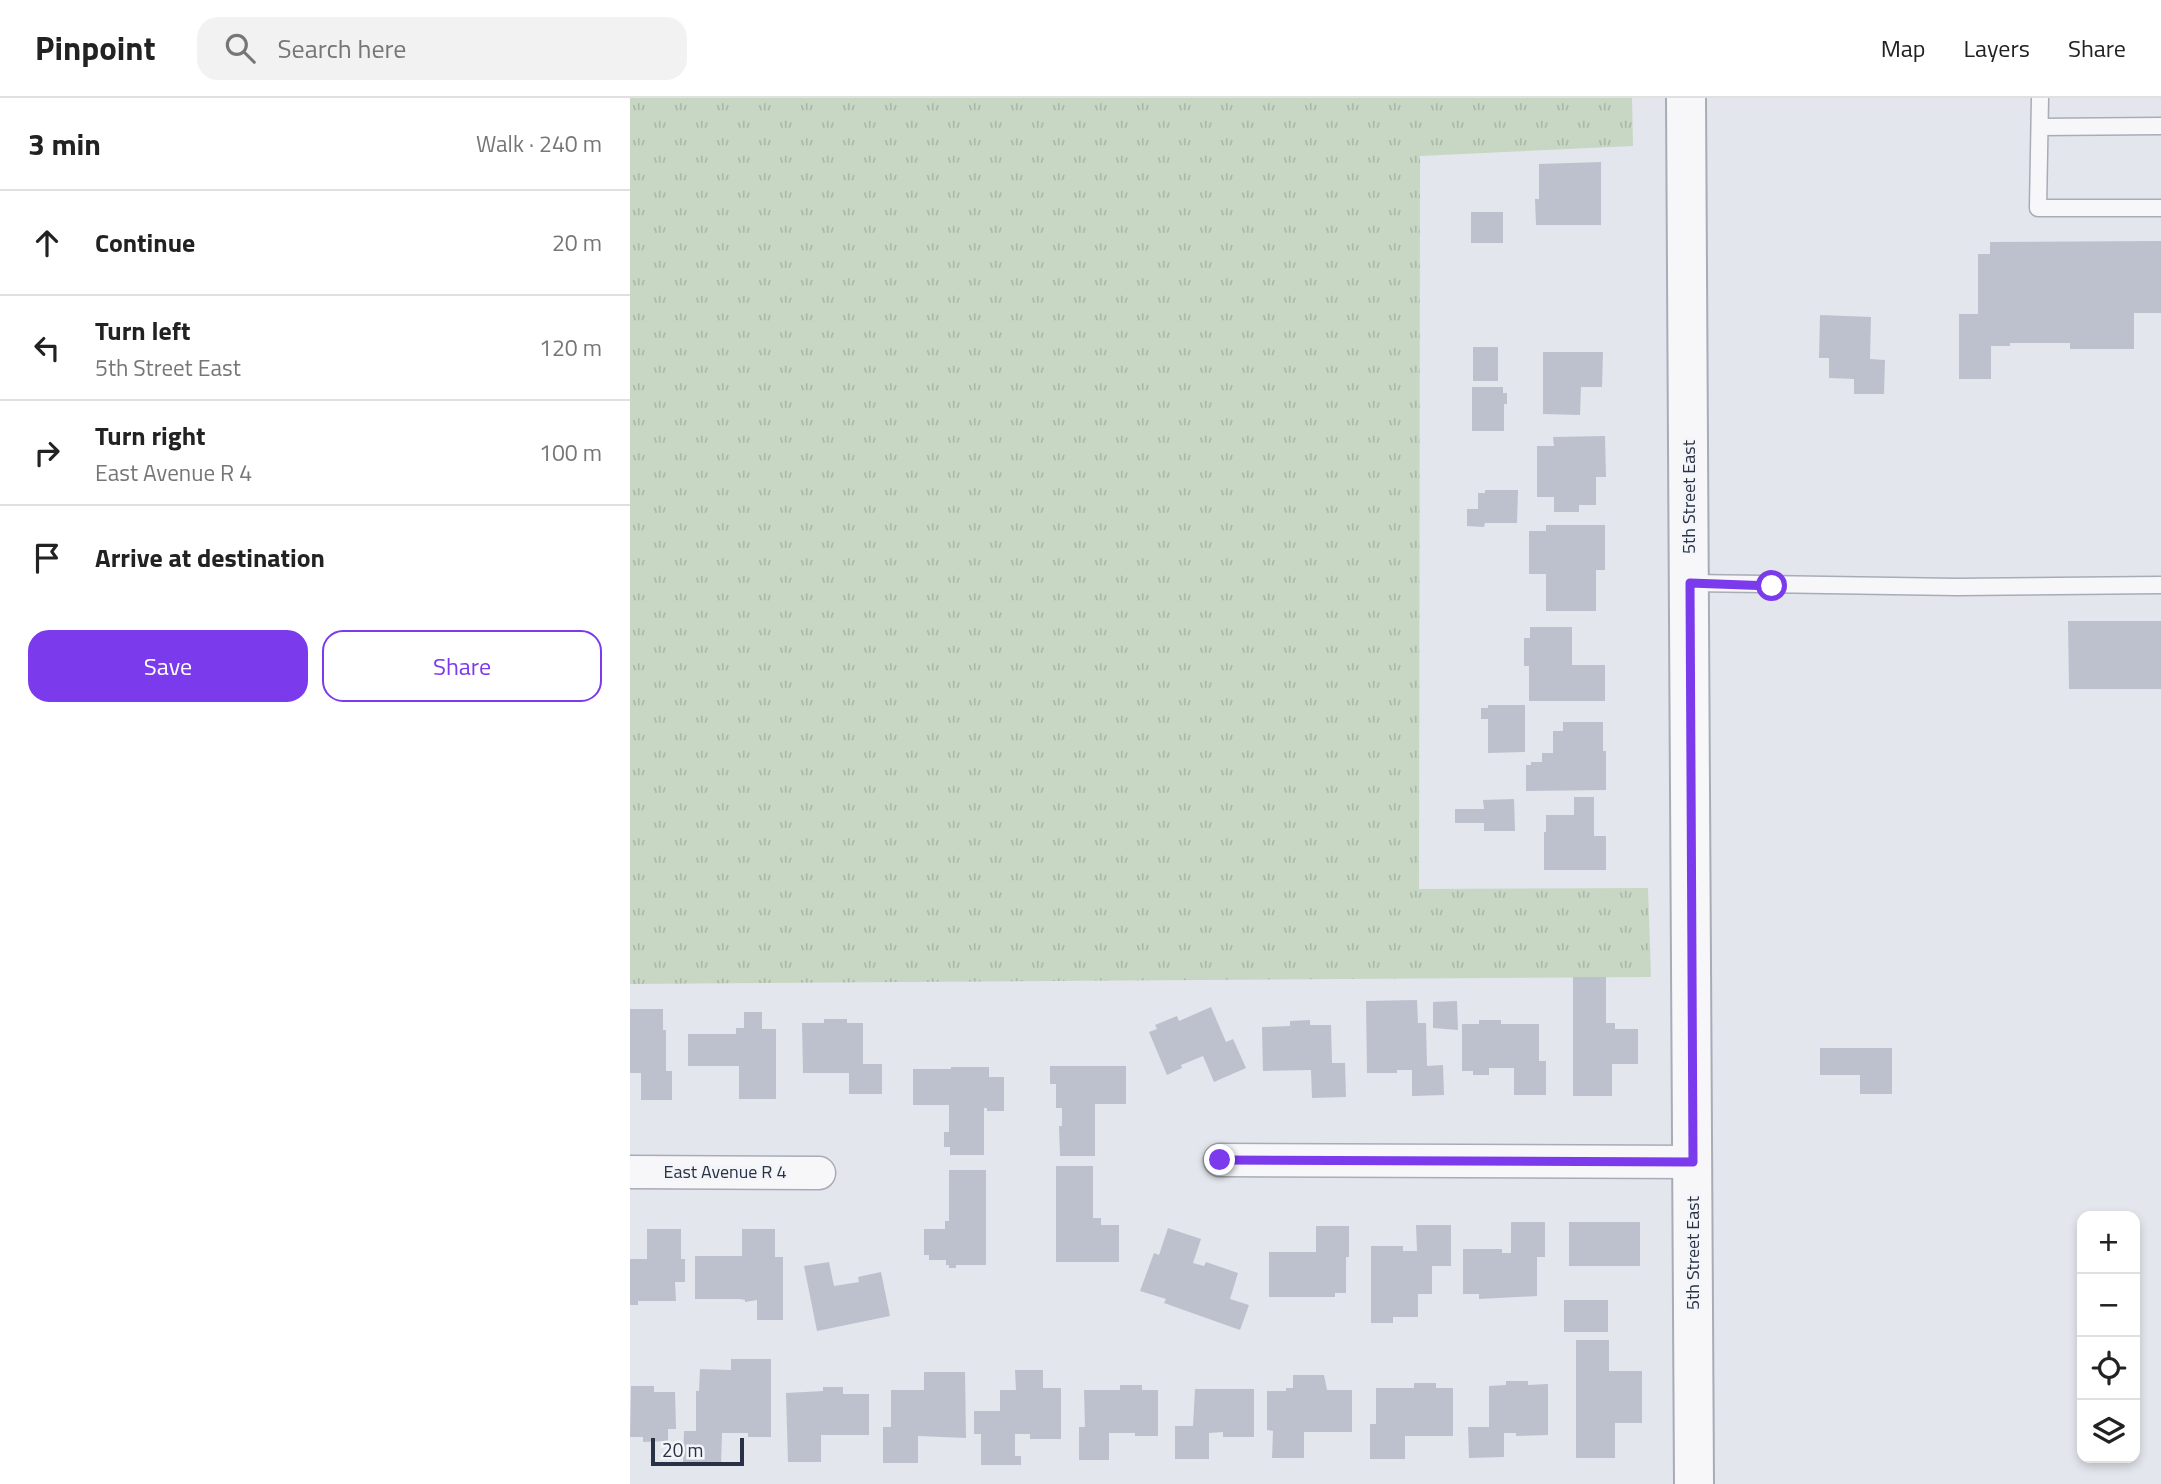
<!DOCTYPE html>
<html lang="en">
<head>
<meta charset="utf-8">
<style>
	body { margin:0; font-family:"Titillium Web",sans-serif; background:#f2f2f2; color:#222 }
	.controls { position:absolute; right:21px; bottom:21px; display:grid; overflow:hidden; border-radius:14px; box-shadow:0 4px 10px #0003 }
	.controls button { width:63px; height:63px; display:grid; place-items:center; padding:0; border:0; border-bottom:2px solid #e0e0e0; background:#fff; color:#222; font:35px sans-serif }
	.scale { position:absolute; left:21px; bottom:18px; width:93px; box-sizing:border-box; padding-left:7px; border:4px solid #293146; border-top:0; font-size:19px; line-height:24px; white-space:nowrap; color:#293146; -webkit-text-stroke:5px #f3f5f9; paint-order:stroke }
	.stop { position:absolute; width:21px; height:21px; margin:-16px; border:5px solid #7c3aed; border-radius:50%; background:#fff }
	.stop.end { background:#7c3aed; border-color:#fff; box-shadow:0 2px 7px #0008 }
	.list { margin:0; padding:0; list-style:none }
	h2 { display:flex; justify-content:space-between; align-items:center; height:91px; margin:0; padding:0 28px; font-size:30px }
	h2 small { font-size:23px; font-weight:400; color:#767676 }
	.list li { display:grid; grid-template-columns:46px 1fr auto; gap:21px; align-items:center; box-sizing:border-box; height:105px; padding:0 28px; border-top:2px solid #e0e0e0 }
	.list b { display:block; font-size:26px; white-space:nowrap }
	.list p { margin:0; font-size:23px; white-space:nowrap; color:#767676 }
	.list em { font-size:23px; font-style:normal; color:#767676 }
	.actions { display:flex; gap:14px; padding:21px 28px }
	.actions a { flex:1; padding:16px 0; border:2px solid #7c3aed; border-radius:21px; text-align:center; font-size:24px; color:#7c3aed }
	.actions .main { background:#7c3aed; color:#fff }
	.icon { flex:none; width:38px; height:38px; fill:none; stroke:currentColor; stroke-width:2; stroke-linecap:round; stroke-linejoin:round }
	.map { position:relative; flex:none; width:1531px; height:1386px; overflow:hidden }
	header { display:flex; align-items:center; gap:42px; box-sizing:border-box; height:98px; padding:0 35px; background:#fff; border-bottom:2px solid #e0e0e0 }
	header strong { font-size:33px }
	nav { display:flex; gap:38px; margin-inline-start:auto; font-size:24px }
	.search { width:490px; height:63px; background:#f2f2f2; display:flex; align-items:center; gap:18px; box-sizing:border-box; padding:0 24px; border-radius:21px; color:#767676; font-size:26px }
	main { display:flex }
	aside { flex:1; background:#fff }
	.map>svg:first-child { display:block }
	.grass { fill:url(#grass-tufts) }
	.building { fill:#bdc1cd }
	.lines { fill:none; stroke-linecap:round; stroke-linejoin:round }
	.service-casing { stroke:#a7acb7; stroke-width:19 }
	.minor-casing { stroke:#a7acb7; stroke-width:35 }
	.tertiary-casing { stroke:#a7acb7; stroke-width:42 }
	.service { stroke:#f7f7fa; stroke-width:16 }
	.minor { stroke:#f7f7fa; stroke-width:32 }
	.tertiary { stroke:#f7f7fa; stroke-width:38 }
	.route { stroke:#7c3aed; stroke-width:9 }
	.labels { text-anchor:middle; stroke-width:5; stroke-linejoin:round; paint-order:stroke }
	.street-label { font-size:18px; fill:#293146; stroke:#f3f5f9 }
</style>
</head>
<body>
<header>
<strong>Pinpoint</strong>
<div class="search"><svg class="icon" aria-label="search" viewBox="0 0 24 24"><circle cx="10" cy="10" r="6"/><path d="M15 15l6 6"/></svg>Search here</div>
<nav><a>Map</a><a>Layers</a><a>Share</a></nav>
</header>
<main>
<aside>
<h2>3 min<small>Walk · 240 m</small></h2>
<ul class="list">
<li><svg class="icon" aria-label="ahead" viewBox="0 0 24 24"><path d="M12 20V5M6 11l6-6 6 6"/></svg><div><b>Continue</b></div><em>20 m</em></li>
<li><svg class="icon" aria-label="left" viewBox="0 0 24 24"><path d="M17 20v-9H6M10 6l-5 5 5 5"/></svg><div><b>Turn left</b><p>5th Street East</p></div><em>120 m</em></li>
<li><svg class="icon" aria-label="right" viewBox="0 0 24 24"><path d="M7 20v-9h11M14 6l5 5-5 5"/></svg><div><b>Turn right</b><p>East Avenue R 4</p></div><em>100 m</em></li>
<li><svg class="icon" aria-label="arrive" viewBox="0 0 24 24"><path d="M6 21V4h12l-3 4 3 4H6"/></svg><div><b>Arrive at destination</b></div></li>
</ul>
<div class="actions"><a class="main">Save</a><a>Share</a></div>
</aside>
<div class="map">
<svg width="1531" height="1386" viewBox="0 0 1531 1386">
	<defs>
		<pattern id="grass-tufts" width="24" height="20" patternUnits="userSpaceOnUse" patternTransform="scale(1.75)"><rect width="24" height="20" fill="#c7d7c4"/><path d="M3 7l-1-3M5 7V3M7 7l1-3M15 17l-1-3M17 17v-4M19 17l1-3" fill="none" stroke="#abb9aa"/></pattern>
	</defs>
	<rect width="100%" height="100%" fill="#e3e6ec"/>
	<!-- grass -->
	<path class="grass" d="M0 0H1002L1003 48 790 58 789 791 1018 790 1021 879 0 886Z"/>
	<!-- building -->
	<path class="building" d="M971 64V127H906L905 101H909V66Z
		M841 114H873V145H841Z
		M1531 143V215H1504V251H1440V245H1380V248H1361V281H1329V216H1348V156H1360V144Z
		M1190 217 1241 219 1240 261 1255 262 1254 296H1224V281L1199 280V260H1189Z
		M843 249H868V283H843Z
		M913 254H973L972 289H951L950 317 913 316Z
		M842 289H873V295H877V306H874V333H842Z
		M975 338 976 379H966V407H949V414H924V399H907V348H924L923 339Z
		M855 392H888L887 425H855L854 429 837 428V411H848V395H855Z
		M916 427H975V472H966V513H916V476H899V433H916Z
		M1438 523H1531V591H1439Z
		M900 529H942V567H975V603H899V568H894V540H900Z
		M858 607H895V654L858 655V621H851V610H858Z
		M933 624H973V653H976V692L896 693V667H901V664H912V655H923V633H933Z
		M944 699H964V738H976V772H914V734H916V717H944Z
		M884 701 885 733H854V725H825V711H854L853 702Z
		M943 879H976V925H985V931H1008V966H982V998H943Z
		M787 902 788 925H796L797 968 813 967 814 997 782 998V972H767V975H737L736 903Z
		M827 903 828 932 803 930V904Z
		M581 909 596 944 603 941 616 970 584 984 573 958 551 967 552 970 537 977 519 934 527 931 525 927 547 918 549 923Z
		M0 911H33V932H36V973H42V1002H11V975H0Z
		M114 914H132V931H146V1001H109V968H58V936H106V930H114Z
		M194 921H217V925H233V966H252V996H219V975H173L172 925H194Z
		M680 922V927H701L702 965H715L716 999 682 1000 681 972 633 973 632 929 660 928V923Z
		M849 922H871V926H909V963H916V997H884V970H859V977H843V973H832V926H849Z
		M1190 950H1262V996H1230V977H1190Z
		M420 968H496V1006H465V1058H430L429 1028H432V1010H426V986H420Z
		M321 969H359V979H374V1013H357V1010H354V1057H320V1049H314V1034H319V1007H283V971H321Z
		M426 1068H463V1120H471V1127H489V1164H426Z
		M319 1072H356V1167H326V1170H319V1167H316V1162H299V1157H294V1131H315V1123H319Z
		M881 1124H915V1159H907V1198L849 1201V1196H833V1151H872V1155H881Z
		M939 1124H1010V1168H939Z
		M786 1127H821V1168H802V1196H788V1219H763V1225H741V1148H773V1153H787Z
		M686 1128H719V1159H716V1195H705V1199H639V1154H686Z
		M538 1130 571 1141 563 1165 574 1168 576 1164 608 1175 600 1201 619 1207 610 1232 534 1205 536 1201 510 1193 524 1155 529 1157Z
		M17 1131H51V1161H55V1184H45L46 1203H8V1207H0V1161H17Z
		M112 1131H145V1159H153V1222H127V1202L115 1204V1202L110 1201H65V1158H112Z
		M199 1164 204 1188 229 1184 228 1179 251 1174 260 1218 187 1233 174 1168Z
		M934 1202H978V1234H934Z
		M946 1242H979V1273H1012V1325H985V1360H946Z
		M101 1261H141V1339H118V1335H92L91 1367 53 1365 54 1333H66V1293H69L70 1271 101 1272Z
		M385 1272H413V1290H431V1341H400V1336H385V1358H391V1367H351V1336H344V1313H370V1292H386Z
		M294 1274H335L336 1340 288 1338V1365H253V1329H261V1292H294Z
		M663 1277H694L697 1292H722V1334H674V1360H642L643 1333 637 1332V1293H656V1290H663Z
		M876 1283H898V1287L918 1286V1337L886 1338V1335H874V1359L839 1360 838 1329H859V1288L876 1287Z
		M784 1285H806V1290H823V1338H775V1361H740V1326H746V1290H784Z
		M490 1287H512V1292H528V1338H505V1335H479V1362H449V1329H455L454 1292H490Z
		M1 1288H24V1294H45L46 1331H38V1343L13 1344V1339H0Z
		M193 1289H213V1296H239V1337H191V1364H158L156 1295 193 1293Z
		M565 1291H624V1339H593V1334L579 1335V1361H545V1328H563Z"/>
	<g class="lines">
		<!-- service casing -->
		<g class="service-casing">
			<path id="service" d="M1410 0 1408 110H1531
				M1410 29 1531 28
				M1060 485 1327 489 1531 487"/>
		</g>
		<!-- minor casing -->
		<g class="minor-casing">
			<path id="minor" d="M590 1062 1063 1064
				M0 1074 189 1075"/>
		</g>
		<!-- tertiary casing -->
		<g class="tertiary-casing">
			<path id="tertiary" d="M1056 0 1064 1386"/>
		</g>
		<!-- service -->
		<use href="#service" class="service"/>
		<!-- minor -->
		<use href="#minor" class="minor"/>
		<!-- tertiary -->
		<use href="#tertiary" class="tertiary"/>
	</g>
	<g class="lines">
		<!-- route -->
		<path class="route" d="M590 1062 1063 1064 1060 485 1142 488"/>
	</g>
	<g class="labels">
		<!-- street labels -->
		<g class="street-label">
			<text transform="translate(1059 399) rotate(-90)" y="6">5th Street East</text>
			<text x="95" y="1080">East Avenue R 4</text>
			<text transform="translate(1063 1155) rotate(-90)" y="6">5th Street East</text>
		</g>
	</g>
</svg>
<div class="controls">
<button>+</button>
<button>−</button>
<button><svg class="icon" aria-label="locate" viewBox="0 0 24 24"><circle cx="12" cy="12" r="6"/><path d="M12 2v4M12 18v4M2 12h4M18 12h4"/></svg></button>
<button><svg class="icon" aria-label="layers" viewBox="0 0 24 24"><path d="M12 4l9 5-9 5-9-5zM3 14l9 5 9-5"/></svg></button>
</div>
<div class="scale">20 m</div>
<div class="stop" style="left:1142px;top:488px"></div>
<div class="stop end" style="left:590px;top:1062px"></div>
</div>
</main>
</body>
</html>
